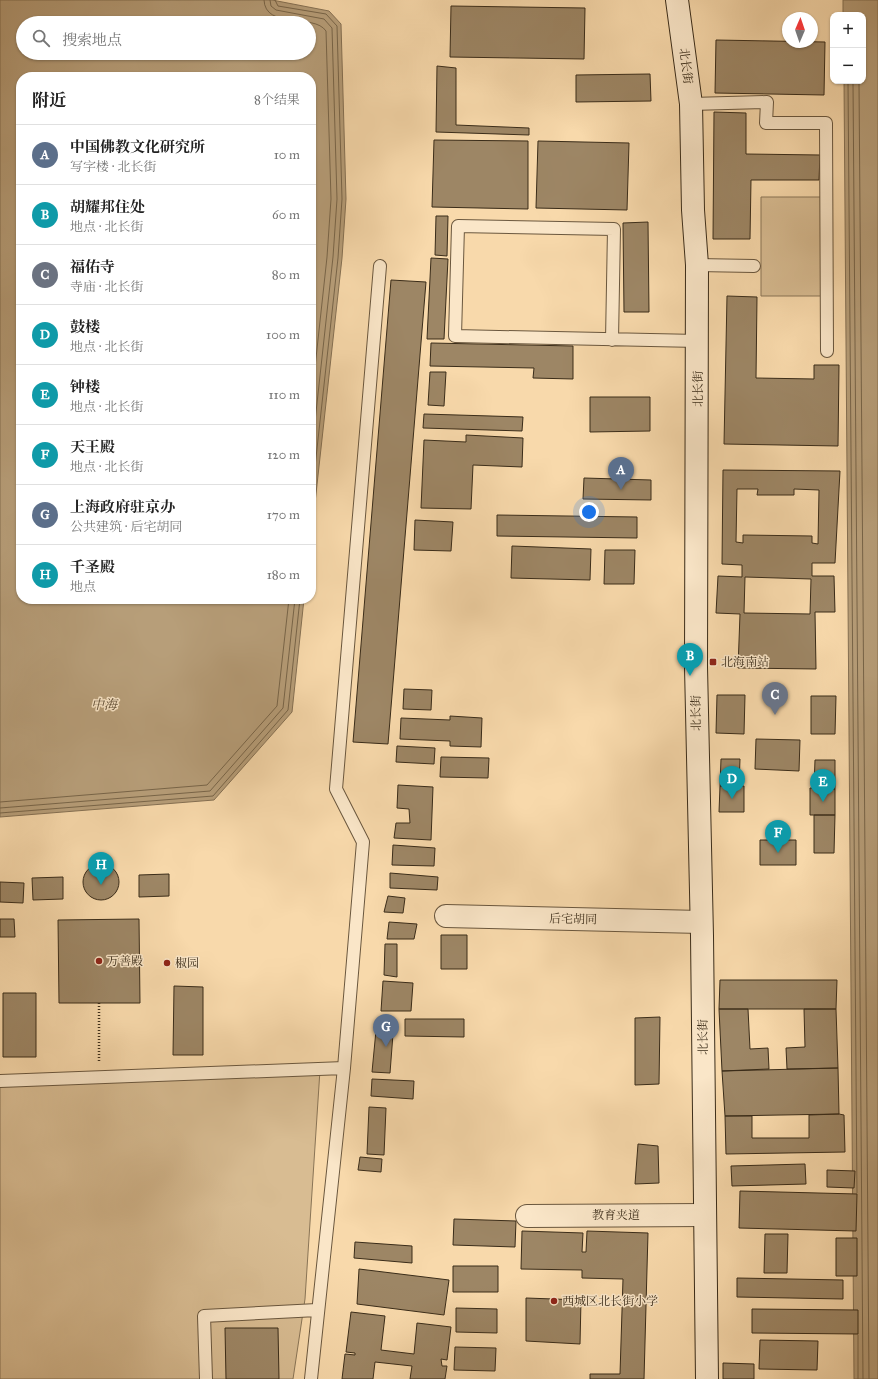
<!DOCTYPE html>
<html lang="zh">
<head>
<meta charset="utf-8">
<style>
	body { margin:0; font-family:"IM FELL Great Primer","Noto Serif SC",serif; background:#f6f6f6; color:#222 }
	.controls { position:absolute; right:12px; top:12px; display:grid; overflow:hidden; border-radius:8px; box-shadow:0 1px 3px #0004 }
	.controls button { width:36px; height:36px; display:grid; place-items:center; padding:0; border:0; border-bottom:1px solid #e0e0e0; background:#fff; color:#222; font:20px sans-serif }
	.compass { position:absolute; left:782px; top:12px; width:36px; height:36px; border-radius:50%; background:#fff; box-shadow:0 1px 3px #0004; rotate:2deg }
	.you { position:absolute; left:589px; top:512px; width:14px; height:14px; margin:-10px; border:3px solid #fff; border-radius:50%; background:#1a73e8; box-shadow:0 0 0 6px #1a73e833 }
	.badge { display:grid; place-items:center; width:26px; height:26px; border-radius:50%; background:#8f2418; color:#fff; font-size:13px; font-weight:700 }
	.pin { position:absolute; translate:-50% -33px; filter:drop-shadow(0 1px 2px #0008) }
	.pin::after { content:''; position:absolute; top:21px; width:14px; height:12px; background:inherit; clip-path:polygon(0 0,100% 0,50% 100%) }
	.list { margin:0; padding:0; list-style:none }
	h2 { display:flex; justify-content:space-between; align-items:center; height:52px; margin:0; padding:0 16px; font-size:17px }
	h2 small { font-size:13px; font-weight:400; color:#767676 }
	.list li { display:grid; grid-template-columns:26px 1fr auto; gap:12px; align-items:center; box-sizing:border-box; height:60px; padding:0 16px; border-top:1px solid #e0e0e0 }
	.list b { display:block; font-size:15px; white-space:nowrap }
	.list p { margin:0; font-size:13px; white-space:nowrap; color:#767676 }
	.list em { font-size:13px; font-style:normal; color:#767676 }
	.icon { flex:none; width:22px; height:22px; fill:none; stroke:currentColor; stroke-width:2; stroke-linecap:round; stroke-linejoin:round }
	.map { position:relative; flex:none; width:878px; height:1379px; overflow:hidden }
	.search { position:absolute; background:#fff; box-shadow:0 1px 3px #0004; left:16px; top:16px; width:300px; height:44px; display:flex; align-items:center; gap:10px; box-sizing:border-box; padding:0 14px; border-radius:22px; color:#767676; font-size:15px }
	.panel { position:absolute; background:#fff; box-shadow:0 1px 3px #0004; left:16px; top:72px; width:300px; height:532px; border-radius:16px }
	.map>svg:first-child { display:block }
	.green { fill:#d8bc92; stroke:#897456 }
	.water { fill:#b79e79; stroke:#857053; fill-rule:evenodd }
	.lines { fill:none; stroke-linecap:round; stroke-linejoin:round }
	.shore { stroke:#786549; stroke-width:1 }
	.building { fill:#9d8665; stroke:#3a2c19; fill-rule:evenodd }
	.lane-casing { stroke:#6a573e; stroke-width:14 }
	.street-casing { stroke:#6a573e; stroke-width:24 }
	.secondary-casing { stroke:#3a2c19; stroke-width:24 }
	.path { stroke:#3a2c19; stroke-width:2.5; stroke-dasharray:1 2; stroke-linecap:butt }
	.lane { stroke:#fae6c8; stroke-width:12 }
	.street { stroke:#fae6c8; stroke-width:22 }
	.secondary { stroke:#fae6c8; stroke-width:22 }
	.poi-dot { fill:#8f2418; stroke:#fae6c8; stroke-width:1.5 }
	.labels { text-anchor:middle; stroke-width:3; stroke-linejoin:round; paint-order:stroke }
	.street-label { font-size:12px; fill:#3a2c19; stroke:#fae6c8 }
	.poi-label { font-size:12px; fill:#3a2c19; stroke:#fae6c8; text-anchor:start }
	.water-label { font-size:13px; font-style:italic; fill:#604e36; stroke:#fae6c8 }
</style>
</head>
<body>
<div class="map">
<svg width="878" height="1379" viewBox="0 0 878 1379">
	<rect width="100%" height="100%" fill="#f8d9ab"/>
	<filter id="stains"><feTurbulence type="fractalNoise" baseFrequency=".005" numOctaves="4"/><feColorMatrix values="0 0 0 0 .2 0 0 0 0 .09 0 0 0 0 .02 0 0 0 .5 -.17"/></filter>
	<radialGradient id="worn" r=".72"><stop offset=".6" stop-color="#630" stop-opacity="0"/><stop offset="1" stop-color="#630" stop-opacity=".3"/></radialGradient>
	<!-- green -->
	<path class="green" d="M761 197H823V296H761Z
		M320 1070 305 1299 293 1379H0V1082Z"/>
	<!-- water -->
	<path class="water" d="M0 0H272L329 11 341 24 346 199 342 258 311 539V77H21V599H304L292 712 214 800 0 817ZM23 23H309V53H23Z
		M843 0H878V1379H854L844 81H863V15H843Z"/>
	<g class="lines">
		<!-- shore -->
		<path class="shore" d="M264 0C265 30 314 13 326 31L331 199 327 257 311 404
			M270 0 271 6 276 10 324 19 332 28 337 199 333 257 311 458
			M275 0 278 6 326 14 337 26 342 199 338 258 311 503
			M848 81 857 1193
			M853 81 863 1379
			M859 81 869 1379
			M0 802 207 785 277 706 289 599
			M0 808 210 791 283 708 295 599
			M0 813 213 796 288 710 300 599
			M858 1335V1379"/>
	</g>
	<!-- building -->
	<path class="building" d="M451 6 585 8 584 59 450 57Z
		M716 40 825 42 824 95 715 93Z
		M437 66 456 68V125L529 128V135L436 132Z
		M650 74 651 101 576 102V75Z
		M714 112 746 113V154L820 155 819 180H751L750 239H713Z
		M434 140 528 141V209L432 207Z
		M538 141 629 143 627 210 536 208Z
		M436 216H448L447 256 435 255Z
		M648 222 649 312H624L623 223Z
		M431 258 448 259 444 339H427Z
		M391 280 426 282 388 744 353 742Z
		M727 296 757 297 756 378 814 379V365H839L838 446 724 444Z
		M431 343 573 346V379L533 378 534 368 430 366Z
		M430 372H446L444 406 428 405Z
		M590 397H650V431L590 432Z
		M424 414 523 417 522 431 423 428Z
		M466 435 523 438 522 467 473 465 471 509 421 508 424 440 466 442Z
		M723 470 840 471 835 563H812V576H834L835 612H815L816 669 738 668 740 614 716 613 718 576 742 577V565L722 564ZM737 489H758L757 495H794V489L819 490 818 544 812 543V536L743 535V543L736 542ZM745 577 811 579 810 614 744 613Z
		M584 478 651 480V500L583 499Z
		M497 515 637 517V538L497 536Z
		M415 520 453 522 451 551 414 550Z
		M512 546 591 549 590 580 511 578Z
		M605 550H635L634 584H604Z
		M404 689 432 690 431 710 403 709Z
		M717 695H745L744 734 716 733Z
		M811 696H836L835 734H811Z
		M450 716 482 718 481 747 450 746V741L400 739 401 718 450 720Z
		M756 739 800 740 799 771 755 769Z
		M397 746 435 748 434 764 396 762Z
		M441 757 489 758 488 778 440 777Z
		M721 759H740L739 787 720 786Z
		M815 760H835V789L814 788Z
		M398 785 433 787 431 840 394 838 396 823H410L409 809 397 808Z
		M720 786H744V812H719Z
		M810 788 835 789V815H810Z
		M814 815H835L834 853H814Z
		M760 840H796V865H760Z
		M393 845 435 848 434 866 392 865Z
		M83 882a18 18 0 1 1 36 0a18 18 0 1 1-36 0Z
		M390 873 438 877 437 890 390 888Z
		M169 874V896L139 897V875Z
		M63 877V899L33 900 32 878Z
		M0 882 24 883 23 903 0 902Z
		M388 896 405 898 403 913 384 912Z
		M0 919H14L15 937H0Z
		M139 919 140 1003H59L58 920Z
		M389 922 417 924 414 939H387Z
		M441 935H467V969H441Z
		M385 944H397V977L384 975Z
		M720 980H837L836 1009H719Z
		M383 981 413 983 411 1011H381Z
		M174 986 203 987V1055H173Z
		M3 993H36V1057H3Z
		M719 1009H748L750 1049 768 1048 769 1069 722 1071Z
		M804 1009H836L838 1068 787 1069 786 1048 805 1047Z
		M660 1017 659 1084 635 1085V1018Z
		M405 1019H464V1037L405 1036Z
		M377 1020 394 1021 390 1073 372 1072Z
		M838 1068 839 1114 725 1116 722 1071Z
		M372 1079 414 1081 413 1099 371 1096Z
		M369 1107 386 1108 384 1155 367 1154Z
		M839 1114 844 1115 845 1152 726 1154 725 1116H752V1138H809V1115Z
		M638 1144 658 1146 659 1183 635 1184Z
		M360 1157 382 1159 381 1172 358 1170Z
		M805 1164 806 1184 732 1186 731 1166Z
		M827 1170 855 1171 854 1188 827 1187Z
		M740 1191 857 1194 856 1231 739 1228Z
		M454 1219 516 1221 515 1247 453 1245Z
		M522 1231 583 1233 582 1252H586L587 1231 648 1233 644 1379H590V1374H620L623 1279 582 1278V1270L521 1269Z
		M765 1234H788L787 1273H764Z
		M836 1238H857V1276H836Z
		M355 1242 412 1246V1263L354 1258Z
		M453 1266H498V1292H453Z
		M359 1269 449 1280 444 1315 357 1304Z
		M737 1278 843 1280V1299L737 1297Z
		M526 1298 581 1300 580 1344 526 1341Z
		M456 1308 497 1309V1333L456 1332Z
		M752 1309 858 1310V1334L752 1333Z
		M351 1312 385 1316 381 1350 414 1354 417 1323 451 1327 447 1360 441 1359 442 1366H447L445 1379H410L412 1366 375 1362 373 1379H342L345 1354 355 1355V1353L346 1352Z
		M225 1328H278L279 1379H226Z
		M760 1340 818 1341 817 1370 759 1369Z
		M455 1347 496 1348 495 1371 454 1370Z
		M723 1363 754 1364V1379H723Z"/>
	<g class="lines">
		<!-- lane casing -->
		<g class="lane-casing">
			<path id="lane" d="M691 104 767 102 766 123H826L827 351
				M697 265 754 266
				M612 340 614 229 458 226 455 336 698 341
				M0 1081 344 1068
				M206 1379 204 1316 317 1310
				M311 1379 344 1068 363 842 336 789 380 266"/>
		</g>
		<!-- street casing -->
		<g class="street-casing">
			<path id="street" d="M446 916 701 922
				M527 1216 705 1215"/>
		</g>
		<!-- secondary casing -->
		<g class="secondary-casing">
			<path id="secondary" d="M677 0 691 104 693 210 697 265 696 667 702 936 707 1379"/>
		</g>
		<!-- path -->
		<path class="path" d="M99 1061V1003"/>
		<!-- lane -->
		<use href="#lane" class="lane"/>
		<!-- street -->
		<use href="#street" class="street"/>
		<!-- secondary -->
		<use href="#secondary" class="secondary"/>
	</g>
	<!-- markers -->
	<g class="poi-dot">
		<rect x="709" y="658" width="8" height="8" rx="2"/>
		<circle cx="99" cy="961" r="4"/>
		<circle cx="167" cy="963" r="4"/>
		<circle cx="554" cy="1301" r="4"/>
	</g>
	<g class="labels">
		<!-- street labels -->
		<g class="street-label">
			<text transform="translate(686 66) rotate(83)" y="4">北长街</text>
			<text transform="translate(698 389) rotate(-90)" y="4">北长街</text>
			<text transform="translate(696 713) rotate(-91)" y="4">北长街</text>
			<text transform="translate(573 919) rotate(1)" y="4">后宅胡同</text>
			<text transform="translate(703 1037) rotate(-91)" y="4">北长街</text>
			<text x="616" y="1219">教育夹道</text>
		</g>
		<!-- poi labels -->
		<g class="poi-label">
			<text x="721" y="666">北海南站</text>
			<text x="107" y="965">万善殿</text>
			<text x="175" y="967">椒园</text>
			<text x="562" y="1305">西城区北长街小学</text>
		</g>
		<!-- water labels -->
		<g class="water-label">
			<text x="104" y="709">中海</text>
		</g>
	</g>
	<rect width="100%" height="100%" filter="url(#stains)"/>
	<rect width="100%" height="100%" fill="url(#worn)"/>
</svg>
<div class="controls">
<button>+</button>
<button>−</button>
</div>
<svg class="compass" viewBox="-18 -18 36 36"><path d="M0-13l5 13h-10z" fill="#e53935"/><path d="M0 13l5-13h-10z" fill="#767676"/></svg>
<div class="you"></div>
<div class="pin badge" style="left:621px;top:490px;background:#5c6f8a">A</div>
<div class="pin badge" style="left:690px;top:676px;background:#0f9aa8">B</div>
<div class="pin badge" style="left:775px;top:715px;background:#6b7280">C</div>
<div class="pin badge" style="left:732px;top:799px;background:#0f9aa8">D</div>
<div class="pin badge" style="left:823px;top:802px;background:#0f9aa8">E</div>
<div class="pin badge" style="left:778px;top:853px;background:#0f9aa8">F</div>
<div class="pin badge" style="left:386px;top:1047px;background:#5c6f8a">G</div>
<div class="pin badge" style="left:101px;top:885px;background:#0f9aa8">H</div>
<div class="search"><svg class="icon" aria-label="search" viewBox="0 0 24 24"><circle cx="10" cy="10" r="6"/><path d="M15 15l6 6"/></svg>搜索地点</div>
<section class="panel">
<h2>附近<small>8个结果</small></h2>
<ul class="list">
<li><span class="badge" style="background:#5c6f8a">A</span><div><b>中国佛教文化研究所</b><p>写字楼 · 北长街</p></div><em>10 m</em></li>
<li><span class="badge" style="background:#0f9aa8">B</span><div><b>胡耀邦住处</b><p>地点 · 北长街</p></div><em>60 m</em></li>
<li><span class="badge" style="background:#6b7280">C</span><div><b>福佑寺</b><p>寺庙 · 北长街</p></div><em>80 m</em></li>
<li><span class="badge" style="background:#0f9aa8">D</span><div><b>鼓楼</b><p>地点 · 北长街</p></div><em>100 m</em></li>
<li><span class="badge" style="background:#0f9aa8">E</span><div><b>钟楼</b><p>地点 · 北长街</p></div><em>110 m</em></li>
<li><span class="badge" style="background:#0f9aa8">F</span><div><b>天王殿</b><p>地点 · 北长街</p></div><em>120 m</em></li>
<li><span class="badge" style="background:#5c6f8a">G</span><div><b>上海政府驻京办</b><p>公共建筑 · 后宅胡同</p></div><em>170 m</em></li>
<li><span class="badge" style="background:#0f9aa8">H</span><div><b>千圣殿</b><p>地点</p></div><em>180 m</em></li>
</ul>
</section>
</div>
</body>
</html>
